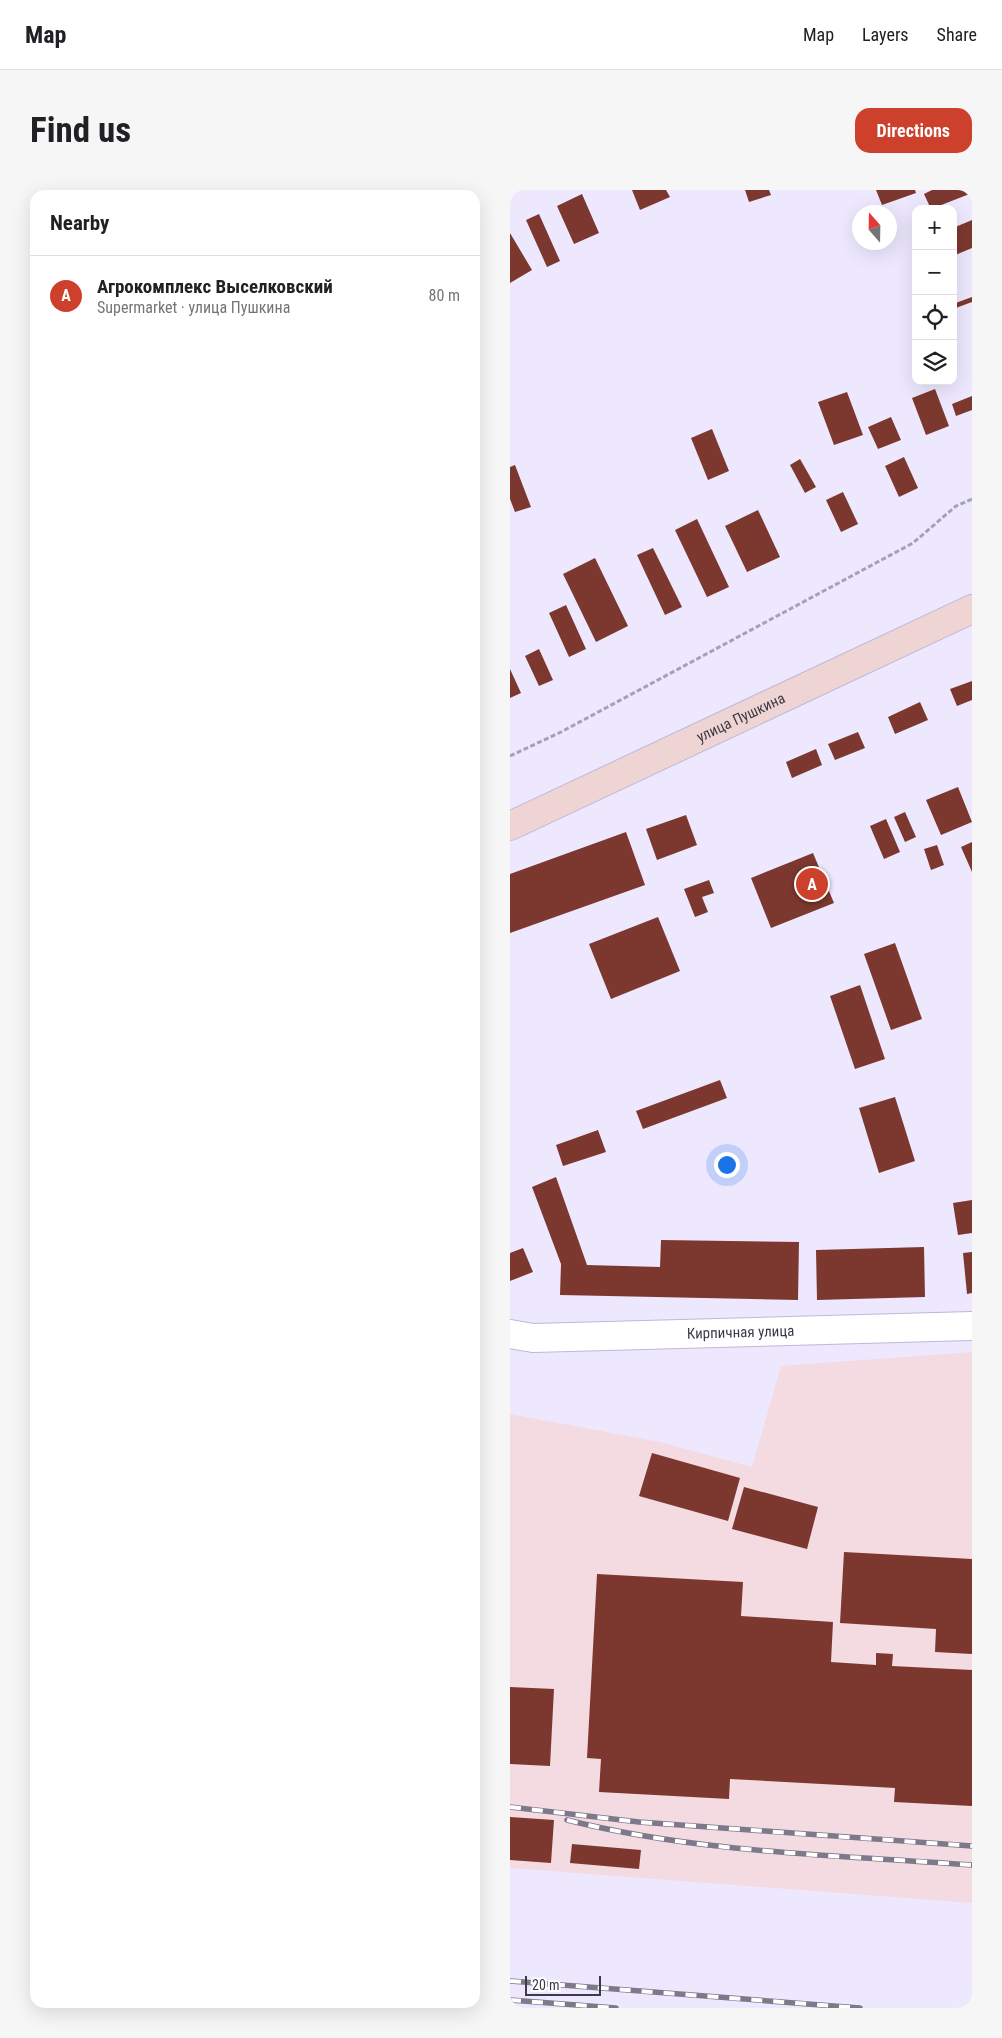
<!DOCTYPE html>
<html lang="en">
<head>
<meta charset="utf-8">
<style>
	body { margin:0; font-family:"Roboto Condensed",sans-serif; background:#f6f6f6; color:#202124 }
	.controls { position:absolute; right:15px; top:15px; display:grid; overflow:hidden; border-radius:10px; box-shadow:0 5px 20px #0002 }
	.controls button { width:45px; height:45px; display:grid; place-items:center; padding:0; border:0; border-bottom:1px solid #e0e0e0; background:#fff; color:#202124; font:25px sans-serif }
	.compass { position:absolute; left:342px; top:15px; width:45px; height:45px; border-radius:50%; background:#fff; box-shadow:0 5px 20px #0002; rotate:340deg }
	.scale { position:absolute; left:15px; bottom:12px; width:76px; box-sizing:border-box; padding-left:5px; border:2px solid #3d3a48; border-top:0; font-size:14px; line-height:18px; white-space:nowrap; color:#3d3a48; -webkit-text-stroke:4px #fff; paint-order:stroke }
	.you { position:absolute; left:216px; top:974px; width:18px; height:18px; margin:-12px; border:4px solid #fff; border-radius:50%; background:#1a73e8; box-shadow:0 0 0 8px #1a73e833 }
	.badge { display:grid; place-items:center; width:32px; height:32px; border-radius:50%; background:#cc402c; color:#fff; font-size:16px; font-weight:700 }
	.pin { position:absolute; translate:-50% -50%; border:2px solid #fff; box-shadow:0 1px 5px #0006 }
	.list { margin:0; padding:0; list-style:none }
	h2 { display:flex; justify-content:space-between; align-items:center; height:65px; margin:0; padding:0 20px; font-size:21px }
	h2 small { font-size:16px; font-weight:400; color:#757577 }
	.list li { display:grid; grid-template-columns:32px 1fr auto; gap:15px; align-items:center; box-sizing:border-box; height:80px; padding:0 20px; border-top:1px solid #e0e0e0 }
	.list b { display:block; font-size:19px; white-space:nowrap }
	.list p { margin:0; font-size:16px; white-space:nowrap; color:#757577 }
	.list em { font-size:16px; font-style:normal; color:#757577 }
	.icon { flex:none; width:28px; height:28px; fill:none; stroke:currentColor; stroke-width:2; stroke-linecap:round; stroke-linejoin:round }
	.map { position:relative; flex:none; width:462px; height:1818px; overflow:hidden; border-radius:15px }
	header { display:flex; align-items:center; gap:30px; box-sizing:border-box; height:70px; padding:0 25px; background:#fff; border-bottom:1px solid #e0e0e0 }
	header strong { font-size:24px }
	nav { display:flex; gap:28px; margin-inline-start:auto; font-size:18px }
	.intro { display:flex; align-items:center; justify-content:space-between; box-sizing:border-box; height:120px; padding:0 30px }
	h1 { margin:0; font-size:35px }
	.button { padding:12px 22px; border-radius:15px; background:#cc402c; color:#fff; font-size:18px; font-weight:700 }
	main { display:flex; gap:30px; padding:0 30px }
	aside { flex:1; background:#fff; border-radius:15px; box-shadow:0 5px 20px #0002 }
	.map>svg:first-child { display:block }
	.industrial { fill:#f4dae1 }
	.building { fill:#7c382e }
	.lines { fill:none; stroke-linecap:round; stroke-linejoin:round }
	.street-casing { stroke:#bfb7da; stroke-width:30 }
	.secondary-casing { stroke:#bfb7da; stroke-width:30 }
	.path { stroke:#a5a1b4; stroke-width:3; stroke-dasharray:5 2.5; stroke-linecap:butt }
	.street { stroke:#fff; stroke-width:28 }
	.secondary { stroke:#eed5d4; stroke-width:28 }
	.rail-casing { stroke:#7d798a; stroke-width:5.5 }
	.rail { stroke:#fff; stroke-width:4; stroke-dasharray:11; stroke-linecap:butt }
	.labels { text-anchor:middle; stroke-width:5; stroke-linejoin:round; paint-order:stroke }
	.street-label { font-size:15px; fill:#3d3a48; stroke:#fff }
</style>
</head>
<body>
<header>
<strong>Map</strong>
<nav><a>Map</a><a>Layers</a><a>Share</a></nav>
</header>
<div class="intro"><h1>Find us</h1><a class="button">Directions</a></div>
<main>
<aside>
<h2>Nearby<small></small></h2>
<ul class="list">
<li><span class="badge">A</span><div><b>Агрокомплекс Выселковский</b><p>Supermarket · улица Пушкина</p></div><em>80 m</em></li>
</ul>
</aside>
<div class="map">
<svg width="462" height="1818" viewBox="0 0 462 1818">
	<rect width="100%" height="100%" fill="#ede8fe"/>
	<!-- industrial -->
	<path class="industrial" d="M462 1162V1713L0 1678V1224L150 1252 242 1277 271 1176Z"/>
	<!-- building -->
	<path class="building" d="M122 0H156L160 7 130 20Z
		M235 0H259L261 5 239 12Z
		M366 0H405L406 3 372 15Z
		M422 0H462V3L421 19 414 4Z
		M72 4 89 43 64 54 47 16Z
		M29 24 50 71 37 77 16 30Z
		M462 30V58L443 66V38Z
		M0 43 22 80 0 93Z
		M462 107V112L443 119V114Z
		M425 199 439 236 416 245 402 208Z
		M337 202 353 245 324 255 308 212Z
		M462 206V220L446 226 442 214Z
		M381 227 391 250 368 259 358 237Z
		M202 239 219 281 198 290 181 248Z
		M394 267 408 298 389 307 375 276Z
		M290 269 306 297 295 303 280 275Z
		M5 275 21 317 5 322 0 309V277Z
		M333 302 348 334 331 342 316 310Z
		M248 320 270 367 237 382 215 336Z
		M187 329 219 397 197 407 165 340Z
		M143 358 172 417 155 425 127 365Z
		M85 368 118 436 86 452 53 384Z
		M56 415 76 459 59 467 39 423Z
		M29 459 43 490 29 496 15 466Z
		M0 479 11 503 0 508Z
		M462 491V510L447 516 440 499Z
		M410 512 418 530 385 544 378 527Z
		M348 542 355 558 325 570 318 554Z
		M306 559 312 575 282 588 276 572Z
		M448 597 462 632 431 645 416 610Z
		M395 622 406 647 395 652 384 627Z
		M176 625 187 655 147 670 136 639Z
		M376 629 390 662 374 669 360 636Z
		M116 642 135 695 0 743V684Z
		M462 652V682L451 657Z
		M427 655 434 675 421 680 414 659Z
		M303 663 324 713 261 738 241 688Z
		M199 690 204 703 192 707 198 722 185 727 174 699Z
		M148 727 170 781 101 809 79 754Z
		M385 753 412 829 381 840 354 764Z
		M350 795 375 869 345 879 320 806Z
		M210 890 217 908 133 939 126 921Z
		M385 907 405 971 369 983 349 918Z
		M88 940 96 962 53 976 46 955Z
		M46 987 77 1075 150 1077 151 1050 289 1052 288 1110 50 1105 51 1074 22 997Z
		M462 1010V1043L448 1045 443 1013Z
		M414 1057 415 1107 307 1110 306 1060Z
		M13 1058 23 1082 0 1091V1063Z
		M462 1062V1103L457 1104 453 1063Z
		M142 1263 230 1288 218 1331 129 1306Z
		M234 1297 308 1317 297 1359 222 1339Z
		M334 1362 462 1369V1464L425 1462 426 1439 330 1433Z
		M87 1384 233 1392 231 1426 323 1432 321 1472 366 1475V1463L383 1464 382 1476 462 1480V1616L384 1612 385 1598 220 1589 219 1609 89 1602 91 1569 77 1568Z
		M0 1497 44 1499 40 1576 0 1574Z
		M0 1627 44 1630 41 1673 0 1670Z
		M62 1654 131 1660 129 1679 60 1673Z"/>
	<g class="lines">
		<!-- street casing -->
		<g class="street-casing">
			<g id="street">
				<path id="s1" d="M0 1144 23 1148 462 1136"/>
			</g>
		</g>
		<!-- secondary casing -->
		<g class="secondary-casing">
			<g id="secondary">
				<path id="s2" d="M0 636 462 419"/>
			</g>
		</g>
		<!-- path -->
		<path class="path" d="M0 566 51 542 403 353 446 316 462 309"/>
		<!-- street -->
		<use href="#street" class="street"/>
		<!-- secondary -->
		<use href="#secondary" class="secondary"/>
		<!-- rail casing -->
		<g class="rail-casing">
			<path id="rail" d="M0 1617 129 1632 462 1656
				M57 1630C189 1663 327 1665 462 1675
				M0 1791 350 1818
				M0 1810 106 1818"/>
		</g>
		<!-- rail -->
		<use href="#rail" class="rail"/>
	</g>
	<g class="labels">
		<!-- street labels -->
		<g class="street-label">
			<text dy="5" stroke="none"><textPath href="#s2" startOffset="255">улица Пушкина</textPath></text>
			<text dy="5" stroke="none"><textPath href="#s1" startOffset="231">Кирпичная улица</textPath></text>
		</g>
	</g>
</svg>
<div class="controls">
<button>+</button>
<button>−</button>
<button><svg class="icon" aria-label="locate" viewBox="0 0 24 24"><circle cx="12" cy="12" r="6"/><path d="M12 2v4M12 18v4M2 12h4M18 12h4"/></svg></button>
<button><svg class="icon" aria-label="layers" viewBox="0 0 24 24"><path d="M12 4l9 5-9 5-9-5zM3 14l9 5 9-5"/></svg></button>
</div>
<svg class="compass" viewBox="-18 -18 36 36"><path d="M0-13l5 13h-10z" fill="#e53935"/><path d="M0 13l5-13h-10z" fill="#757577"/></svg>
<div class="scale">20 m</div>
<div class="you"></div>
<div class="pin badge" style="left:302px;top:694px">A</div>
</div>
</main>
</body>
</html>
